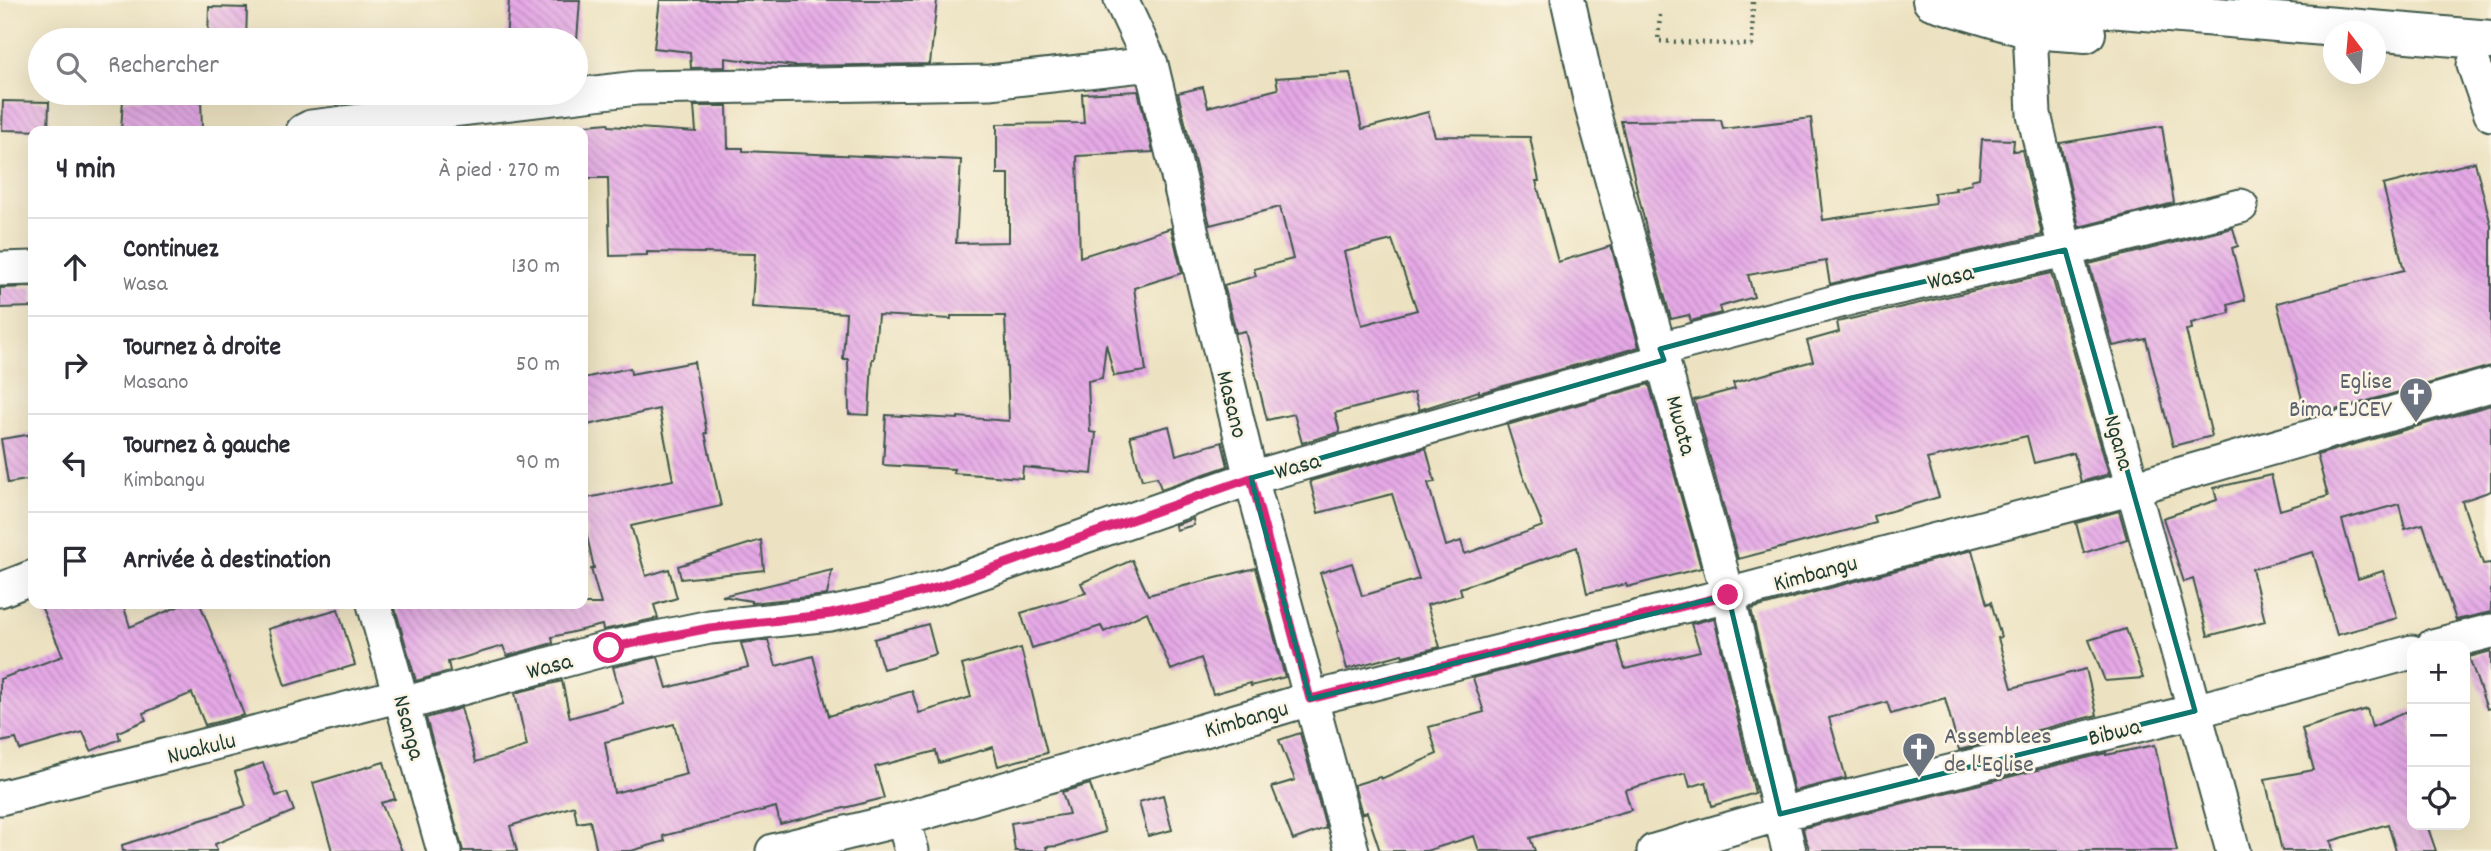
<!DOCTYPE html>
<html lang="fr">
<head>
<meta charset="utf-8">
<style>
	body { margin:0; font-family:Dekko,sans-serif; background:#f7f7f7; color:#2b2b33 }
	.controls { position:absolute; right:21px; bottom:21px; display:grid; overflow:hidden; border-radius:14px; box-shadow:0 7px 28px #0002 }
	.controls button { width:63px; height:63px; display:grid; place-items:center; padding:0; border:0; border-bottom:2px solid #e1e1e2; background:#fff; color:#2b2b33; font:35px sans-serif }
	.compass { position:absolute; left:2323px; top:21px; width:63px; height:63px; border-radius:50%; background:#fff; box-shadow:0 7px 28px #0002; rotate:344deg }
	.stop { position:absolute; width:21px; height:21px; margin:-16px; border:5px solid #db2777; border-radius:50%; background:#fff }
	.stop.end { background:#db2777; border-color:#fff; box-shadow:0 2px 7px #0008 }
	.list { margin:0; padding:0; list-style:none }
	h2 { display:flex; justify-content:space-between; align-items:center; height:91px; margin:0; padding:0 28px; font-size:30px }
	h2 small { font-size:23px; font-weight:400; color:#7c7c81 }
	.list li { display:grid; grid-template-columns:46px 1fr auto; gap:21px; align-items:center; box-sizing:border-box; height:98px; padding:0 28px; border-top:2px solid #e1e1e2 }
	.list b { display:block; font-size:26px; white-space:nowrap }
	.list p { margin:0; font-size:23px; white-space:nowrap; color:#7c7c81 }
	.list em { font-size:23px; font-style:normal; color:#7c7c81 }
	.icon { flex:none; width:38px; height:38px; fill:none; stroke:currentColor; stroke-width:2; stroke-linecap:round; stroke-linejoin:round }
	.map { position:relative; flex:none; width:2491px; height:851px; overflow:hidden }
	.search { position:absolute; background:#fff; box-shadow:0 7px 28px #0002; left:28px; top:28px; width:560px; height:77px; display:flex; align-items:center; gap:18px; box-sizing:border-box; padding:0 24px; border-radius:38px; color:#7c7c81; font-size:26px }
	.panel { position:absolute; background:#fff; box-shadow:0 7px 28px #0002; left:28px; top:126px; width:560px; height:483px; border-radius:14px }
	.map>svg:first-child { display:block }
	.building { fill:url(#building-back-hatch); fill-rule:evenodd }
	.lines { fill:none; stroke-linecap:round; stroke-linejoin:round }
	.minor-casing { stroke:#3e5649; stroke-width:37 }
	.highway-casing { stroke:#3e5649; stroke-width:42 }
	.path { stroke:#3e5649; stroke-width:4.5; stroke-dasharray:2 5; stroke-linecap:butt }
	.minor { stroke:#fff; stroke-width:33 }
	.highway { stroke:#fff; stroke-width:38 }
	.route { stroke:#db2777; stroke-width:9 }
	.marked { fill:none; stroke:#0f766e; stroke-width:5; stroke-linejoin:round }
	.labels { text-anchor:middle; stroke-width:5; stroke-linejoin:round; paint-order:stroke }
	.street-label { font-size:24px; fill:#1f3d34; stroke:#fcf5e5 }
	.worship-label { font-size:24px; fill:#5b616d; stroke:#fcf5e5; text-anchor:end }
</style>
</head>
<body>
<div class="map">
<svg width="2491" height="851" viewBox="0 0 2491 851">
	<defs>
		<pattern id="building-back-hatch" width="6" height="6" patternUnits="userSpaceOnUse" patternTransform="scale(1.75)"><rect width="6" height="6" fill="#e6a9e7"/><path d="M-1 5l2 2M0 0l6 6M5-1l2 2" fill="none" stroke="#ba8bbc"/></pattern>
	</defs>
	<rect width="100%" height="100%" fill="#fcf5e5"/>
	<filter id="ink" filterUnits="userSpaceOnUse"><feTurbulence type="fractalNoise" baseFrequency=".0143" numOctaves="2"/><feDisplacementMap in="SourceGraphic" scale="14" xChannelSelector="R" yChannelSelector="G"/><feConvolveMatrix kernelMatrix="1 2 1 2 8 2 1 2 1" color-interpolation-filters="sRGB"/></filter>
	<filter id="wash" filterUnits="userSpaceOnUse"><feTurbulence type="fractalNoise" baseFrequency=".00686" numOctaves="4" result="noise"/><feDisplacementMap in="SourceGraphic" scale="28" xChannelSelector="R" yChannelSelector="G"/><feGaussianBlur stdDeviation="1.57" result="paint"/><feColorMatrix in="noise" values="0 0 0 0 0 0 0 0 0 0 0 0 0 0 0 0 0 1.4 0 .05"/><feComposite in="paint" operator="in"/></filter>
	<g filter="url(#wash)">
		<rect width="100%" height="100%" fill="#ece2c1"/>
		<g id="blocks">
			<!-- building -->
			<path class="building" d="M509 0H580L577 40H506Z
				M660 0H937L930 64 795 66 725 58V67L691 68 690 52 654 48Z
				M209 7 247 8 246 40H208Z
				M1350 73 1362 129 1428 112 1435 136 1530 137 1539 181H1536L1558 262 1611 246 1639 347 1479 393V391L1419 410 1414 393 1335 413 1340 432 1302 443 1294 414 1267 420 1245 331 1236 333 1224 285 1256 276 1254 269 1293 259 1280 207 1210 225 1178 93 1203 87 1208 107 1278 89 1276 78ZM1392 240 1417 310 1362 325 1344 252Z
				M1138 91 1153 152 1077 156 1080 257 1171 228 1182 273 1134 288 1146 371 1114 376 1106 344 1102 378 1088 381 1090 432 1096 433 1092 474 1023 467 1022 478 953 473 954 469 883 465 886 415 958 419V417L1009 421 1005 316H951V319L878 315 874 359H872L869 415 849 414 848 359H843L846 313 752 307 755 254 647 252V255L610 256 608 178H585L583 131H576V126L608 123 609 126 696 132 694 106H727L728 148H743V151L961 160 956 243 1009 242V174H997V124L1084 123 1082 94Z
				M201 98 202 131H121L123 99Z
				M3 101 49 102 48 131 2 130Z
				M1811 118 1823 220 1935 203 1934 193 1956 190 1955 188 1972 184 1971 180 1979 178 1982 139 2014 140 2013 151 2022 150 2042 235 1830 284 1826 261 1748 275 1754 297 1719 307 1721 313 1691 321 1689 315 1671 319 1648 236 1621 121 1721 120 1723 129Z
				M2162 126 2174 203 2079 227 2060 143Z
				M2475 162 2491 225V366L2307 418 2277 303 2404 270 2383 185Z
				M2233 228 2238 246 2232 248 2245 300 2228 305 2230 313 2191 323 2192 329 2186 330 2212 436 2173 446 2146 339 2113 346 2089 264Z
				M2051 273 2109 474 2081 482 2074 453 2034 463 2027 436 1927 459 1939 497 1874 516 1876 523 1738 559 1694 400 1735 389 1733 383 1813 361 1807 341 1839 332 1837 322Z
				M33 287V307L0 308V288Z
				M694 362 707 433H705L721 506 631 526 646 576 669 569 677 598 654 605 658 618 603 630 602 625 552 637 553 643 507 656 503 646 448 662 450 671 416 681 395 608 408 604H601L591 569 594 568 583 518V499L673 480 659 409 583 426V378L630 368 631 374Z
				M1649 384 1701 568 1627 587 1626 584 1587 593 1577 547 1460 588 1462 595 1427 605 1440 647 1403 656 1402 654 1347 669 1337 632 1339 631 1320 573 1352 563 1362 596 1419 579 1392 494 1318 513 1310 481 1426 448 1435 482 1428 483 1446 546 1461 541 1465 554 1543 526 1522 473 1507 425Z
				M2491 405V491L2462 501 2483 564 2491 563V612L2456 620 2423 524 2405 529 2399 504 2342 520 2358 579 2383 571 2397 618 2337 635 2313 552 2252 569 2265 621 2208 636 2193 579 2184 582 2163 518 2217 500 2214 488 2271 475 2280 510 2328 496 2317 455Z
				M1169 426 1176 455 1222 442 1228 466 1161 489 1157 477 1142 480 1130 436Z
				M33 434V479L8 483 1 439Z
				M2119 511 2127 539 2084 553 2076 523Z
				M1193 519 1194 525 1176 530 1175 525Z
				M761 540 764 570 681 579 678 566Z
				M1972 550 1987 604 1991 602 2001 637 1998 638 2012 688 2086 669 2097 715 1959 750 1945 698 1891 714 1887 702 1829 718 1846 778 1794 791 1751 609Z
				M1132 560 1148 595 1256 568 1285 677 1251 686 1250 683 1213 694 1201 658 1171 670 1147 612 1104 632 1101 626 1032 648 1021 613 1086 593 1081 583Z
				M832 570 827 595 752 603 751 601 722 596Z
				M40 604H123L130 627 184 604H200L244 715 205 725 192 693 143 713 146 720 118 732 120 739 91 751 83 732 20 750 16 739 0 742V679L63 656Z
				M338 609 355 665 285 686 268 629Z
				M1714 618 1755 793 1712 806 1706 782 1690 787 1686 773 1625 790 1631 810 1530 838 1535 851H1479L1474 836 1426 851H1380L1367 812 1362 814 1354 785 1380 777 1381 779 1437 754 1429 727 1484 712 1473 678 1617 642 1625 669 1700 651 1691 624Z
				M928 624 936 654 883 669 874 639Z
				M2126 629 2143 678 2105 681 2089 640Z
				M768 640 776 666 813 656 829 716 912 691 919 713 971 697 962 665 1021 648 1047 753 998 766 993 747 939 763 936 751 875 767 884 798 780 824 776 807 663 836 665 841 631 851H597L590 821 577 823 574 806 510 826 517 851H463L426 718 461 708 476 762 527 746 515 693 562 681 570 718 623 703 613 667 658 657 667 688 748 667 741 643ZM674 724 687 774 614 793 605 742Z
				M2491 651V708L2487 709 2469 657Z
				M2367 709 2372 727 2412 709V825H2427L2436 851H2396L2388 824 2331 841 2333 851H2282L2265 779 2314 770 2302 729Z
				M1300 733 1326 828 1293 840 1272 787 1295 780 1279 740Z
				M2155 745 2177 851H1810L1805 837 1803 828 2106 753V755Z
				M384 762 395 799 381 803 402 851H332L313 783Z
				M263 763 276 796 287 793 294 811 215 844 217 851H123L122 845 246 806 235 772Z
				M1090 784 1105 832 1058 846 1046 847 1047 851H1015L1011 823 1069 814 1062 792Z
				M1163 795 1172 830 1148 836 1139 802Z"/>
		</g>
	</g>
	<g filter="url(#ink)">
		<use href="#blocks" fill-opacity="0" stroke="#3e5649" stroke-width="2"/>
		<g class="lines">
			<!-- minor casing -->
			<g class="minor-casing">
				<path id="minor" d="M1121 0 1151 64 1251 478 1352 851
					M1568 0 1592 108 1728 595 1789 851
					M2030 29 2034 114 2065 250 2133 488 2233 851
					M2474 65 2491 114
					M303 131 311 127 637 88 990 82 1151 64
					M0 269 33 268
					M1660 349 1851 298 2065 250 2241 206
					M0 590 33 577
					M374 604 444 851
					M2433 646 2491 631
					M403 704 609 648 710 627 830 614 885 602 939 587 1251 478 1664 360
					M0 798 401 695
					M903 819 912 851
					M773 851 903 819 1310 699 1728 595 2133 488 2491 385
					M1654 851 1780 814 2195 711 2412 652"/>
			</g>
			<!-- highway casing -->
			<g class="highway-casing">
				<path id="highway" d="M1932 0 2030 29 2086 33
					M2014 0 2491 40"/>
			</g>
			<!-- path -->
			<path class="path" d="M1660 15 1658 41 1752 45 1753 0"/>
			<!-- minor -->
			<use href="#minor" class="minor"/>
			<!-- highway -->
			<use href="#highway" class="highway"/>
		</g>
	</g>
	<g class="lines" filter="url(#ink)">
		<!-- route -->
		<path class="route" d="M609 648 710 628 831 614 885 602 939 587 1251 478 1310 699 1728 595"/>
	</g>
	<!-- marked area -->
	<path class="marked" d="M2065 250 2195 711 1780 814 1728 595 1310 699 1251 478 1664 360 1660 349 1851 298Z"/>
	<!-- icons -->
	<defs>
		<g id="church-pin" transform="scale(1.75)"><path d="M0 17L-7.5 6A9.5 9.5 0 1 1 7.5 6Z" fill="#6b7280" stroke="#fcf5e5"/><path d="M-1.2-6h2.4v3.5h3.3v2.4h-3.3V6h-2.4V-.1h-3.3v-2.4h3.3Z" fill="#fff"/></g>
	</defs>
	<g fill-rule="evenodd">
		<use href="#church-pin" x="2416" y="394"/>
		<use href="#church-pin" x="1919" y="749"/>
	</g>
	<g class="labels">
		<!-- street labels -->
		<g class="street-label">
			<text transform="translate(1950 276) rotate(-13)" y="8">Wasa</text>
			<text transform="translate(1233 404) rotate(76)" y="8">Masano</text>
			<text transform="translate(1682 425) rotate(75)" y="8">Mwata</text>
			<text transform="translate(2120 442) rotate(74)" y="8">Ngana</text>
			<text transform="translate(1297 465) rotate(-16)" y="8">Wasa</text>
			<text transform="translate(1815 572) rotate(-15)" y="8">Kimbangu</text>
			<text transform="translate(549 665) rotate(-15)" y="8">Wasa</text>
			<text transform="translate(1246 718) rotate(-16)" y="8">Kimbangu</text>
			<text transform="translate(410 727) rotate(75)" y="8">Nsanga</text>
			<text transform="translate(2114 731) rotate(-14)" y="8">Bibwa</text>
			<text transform="translate(201 747) rotate(-14)" y="8">Nuakulu</text>
		</g>
		<!-- worship labels -->
		<g class="worship-label">
			<text x="2392" y="388">Eglise<tspan x="2392" dy="28">Bima EJCEV</tspan></text>
			<text x="1944" y="743" text-anchor="start">Assemblees<tspan x="1944" dy="28">de l'Eglise</tspan></text>
		</g>
	</g>
</svg>
<div class="controls">
<button>+</button>
<button>−</button>
<button><svg class="icon" aria-label="locate" viewBox="0 0 24 24"><circle cx="12" cy="12" r="6"/><path d="M12 2v4M12 18v4M2 12h4M18 12h4"/></svg></button>
</div>
<svg class="compass" viewBox="-18 -18 36 36"><path d="M0-13l5 13h-10z" fill="#e53935"/><path d="M0 13l5-13h-10z" fill="#7c7c81"/></svg>
<div class="stop" style="left:609px;top:648px"></div>
<div class="stop end" style="left:1728px;top:595px"></div>
<div class="search"><svg class="icon" aria-label="search" viewBox="0 0 24 24"><circle cx="10" cy="10" r="6"/><path d="M15 15l6 6"/></svg>Rechercher</div>
<section class="panel">
<h2>4 min<small>À pied · 270 m</small></h2>
<ul class="list">
<li><svg class="icon" aria-label="ahead" viewBox="0 0 24 24"><path d="M12 20V5M6 11l6-6 6 6"/></svg><div><b>Continuez</b><p>Wasa</p></div><em>130 m</em></li>
<li><svg class="icon" aria-label="right" viewBox="0 0 24 24"><path d="M7 20v-9h11M14 6l5 5-5 5"/></svg><div><b>Tournez à droite</b><p>Masano</p></div><em>50 m</em></li>
<li><svg class="icon" aria-label="left" viewBox="0 0 24 24"><path d="M17 20v-9H6M10 6l-5 5 5 5"/></svg><div><b>Tournez à gauche</b><p>Kimbangu</p></div><em>90 m</em></li>
<li><svg class="icon" aria-label="arrive" viewBox="0 0 24 24"><path d="M6 21V4h12l-3 4 3 4H6"/></svg><div><b>Arrivée à destination</b></div></li>
</ul>
</section>
</div>
</body>
</html>
